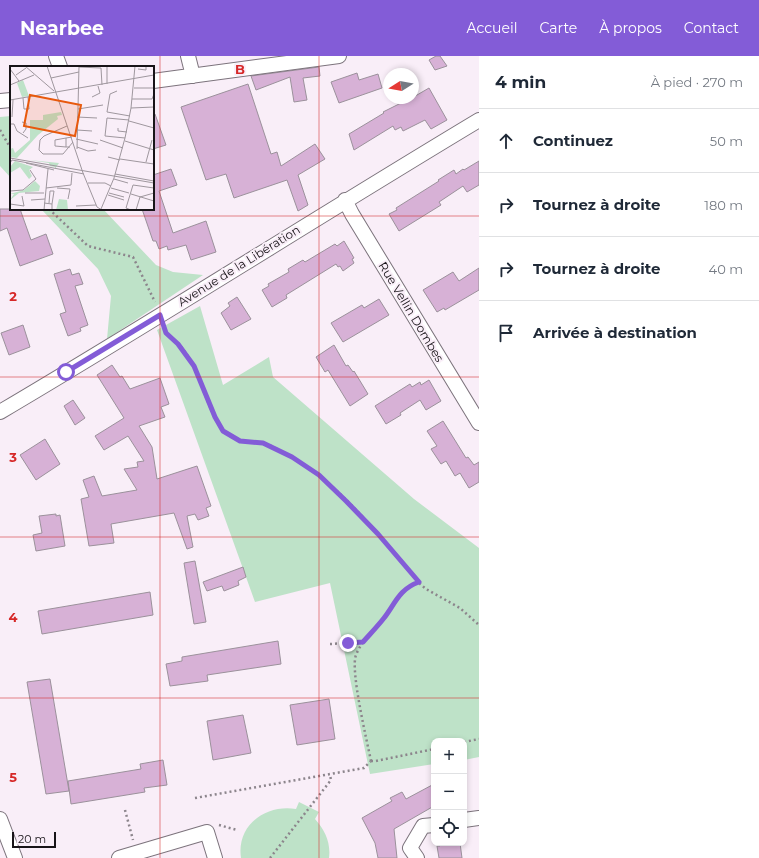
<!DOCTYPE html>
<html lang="fr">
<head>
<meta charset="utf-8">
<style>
	body { margin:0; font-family:Montserrat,sans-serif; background:#f2f2f3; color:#1f2937 }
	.controls { position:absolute; right:12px; bottom:12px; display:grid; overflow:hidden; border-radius:8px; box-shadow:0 2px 6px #0003 }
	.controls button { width:36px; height:36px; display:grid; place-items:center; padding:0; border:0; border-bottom:1px solid #e0e1e3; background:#fff; color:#1f2937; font:20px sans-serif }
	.compass { position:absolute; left:383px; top:12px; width:36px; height:36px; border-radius:50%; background:#fff; box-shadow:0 2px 6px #0003; rotate:259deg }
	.scale { position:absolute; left:12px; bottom:10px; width:44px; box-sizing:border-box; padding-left:4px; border:2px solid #181418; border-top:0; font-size:11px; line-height:14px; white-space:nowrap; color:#181418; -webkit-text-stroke:3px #f9eef8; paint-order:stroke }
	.stop { position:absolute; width:12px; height:12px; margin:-9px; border:3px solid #835cd7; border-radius:50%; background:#fff }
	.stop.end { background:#835cd7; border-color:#fff; box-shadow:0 1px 4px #0008 }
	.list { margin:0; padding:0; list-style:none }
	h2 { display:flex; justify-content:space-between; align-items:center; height:52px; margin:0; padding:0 16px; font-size:17px }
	h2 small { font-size:13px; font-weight:400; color:#747a83 }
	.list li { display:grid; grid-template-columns:26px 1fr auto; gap:12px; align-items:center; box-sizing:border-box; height:64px; padding:0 16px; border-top:1px solid #e0e1e3 }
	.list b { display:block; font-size:15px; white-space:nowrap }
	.list em { font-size:13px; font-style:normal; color:#747a83 }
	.icon { flex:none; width:22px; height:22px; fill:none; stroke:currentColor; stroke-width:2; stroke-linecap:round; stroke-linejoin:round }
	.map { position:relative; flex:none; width:479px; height:802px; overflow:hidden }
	header { display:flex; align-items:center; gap:24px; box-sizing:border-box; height:56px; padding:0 20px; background:#835cd7; color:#fff }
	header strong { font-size:19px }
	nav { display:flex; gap:22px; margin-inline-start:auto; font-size:14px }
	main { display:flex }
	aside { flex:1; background:#fff }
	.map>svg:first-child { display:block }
	.green { fill:#bee2c8 }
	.building { fill:#d7b1d6; stroke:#9b919b }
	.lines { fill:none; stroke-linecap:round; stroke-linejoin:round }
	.minor-casing { stroke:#7c737c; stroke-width:16 }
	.path { stroke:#8c858c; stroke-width:2.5; stroke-dasharray:2 3; stroke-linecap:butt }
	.minor { stroke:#fff; stroke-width:14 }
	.route { stroke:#835cd7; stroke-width:5 }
	.grid { fill:none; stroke:#d62828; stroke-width:1; stroke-opacity:0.55 }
	.labels { text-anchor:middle; stroke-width:4; stroke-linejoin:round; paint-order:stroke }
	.street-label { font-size:12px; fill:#181418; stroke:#f9eef8 }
	.inset-road { fill:none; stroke:#9f979e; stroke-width:1 }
	.view { fill:#e8590c; fill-opacity:0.15; stroke:#e8590c; stroke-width:2 }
	.inset-edge { fill:none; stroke:#181418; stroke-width:2 }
	.grid-label { font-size:13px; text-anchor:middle; font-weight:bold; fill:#d62828; stroke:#f9eef8; stroke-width:4; stroke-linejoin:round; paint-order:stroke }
</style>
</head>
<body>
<header>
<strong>Nearbee</strong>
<nav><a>Accueil</a><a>Carte</a><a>À propos</a><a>Contact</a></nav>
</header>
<main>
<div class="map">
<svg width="479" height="802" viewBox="0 0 479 802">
	<rect width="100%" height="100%" fill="#f9eef8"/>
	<!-- green -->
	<path class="green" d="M11 60V122L0 110V61Z
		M41 153H103L156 209 173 216 203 219 107 283 111 240 98 213Z
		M200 250 223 329 269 301 273 321 414 443 479 492V701L464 704V685H434V708L370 718 330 527 255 546 157 274Z
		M299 746 319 756 315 763C325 774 331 787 329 802H241C236 769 266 748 296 753Z"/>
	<!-- building -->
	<path class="building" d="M436 0H440L447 10 435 14 429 4Z
		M319 11 320 20 303 22 307 44 294 46 290 21 256 34 251 20Z
		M357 17 359 24 378 18 382 32 339 47 331 26Z
		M248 28 271 98 277 96 281 110 315 88 325 103 298 119 308 149 298 155 287 124 234 142 226 118 206 124 181 51Z
		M429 32 447 64 431 73 425 64 403 75 401 71 395 74 393 70 354 94 349 78 384 57 383 56 405 45V46Z
		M153 58H155L166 89 153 93Z
		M479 105V129L467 136 463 130 439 146 441 149 399 175 389 158 397 154 396 152 439 125 438 124 454 114 456 118 463 113 464 114Z
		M171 113 177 129 159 135 173 177 206 165 216 196 191 204 186 189 168 194 167 190 159 193 156 185H153L142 153H153V119Z
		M0 153H20L31 184 46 178 53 198 20 210 7 172 0 175Z
		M344 185 354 202 352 203 354 207 343 215 340 210 338 211 336 208 286 239 287 242 272 251 262 234 269 230 268 228 289 216 288 213 303 204 305 206 335 188 337 190Z
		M479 212V234L445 254 444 252 437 256 423 234 453 216 459 225Z
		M70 213 72 219 79 217 83 228 75 230 88 269 80 272 81 275 68 280 60 258 66 256 54 218Z
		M237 241 251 263 231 274 221 257 230 250 228 247Z
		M379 243 389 259 343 286 331 267 362 249 364 252Z
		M23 269 30 291 9 299 1 277Z
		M334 289 346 310 348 309 353 316 354 315 368 338 350 350 328 314 325 316 316 301Z
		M112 309 120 321 122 320 130 333 160 322 169 348 161 351 165 361 139 370 152 391 157 423 197 410 211 450 206 452 209 460 198 464 195 458 187 460 193 491 187 493 174 457 111 468 114 487 89 490 81 443 89 441 83 424 94 420 102 440 137 434 124 413 138 411 137 406 144 405 128 380 104 394 95 380 124 362 97 319Z
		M429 324 441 345 426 354 420 344 400 357 401 359 386 368 375 350 410 328 412 331 420 326 421 329Z
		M73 344 85 362 75 369 64 350Z
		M443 365 466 402 468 401 474 409 479 406V426L469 432 460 417 455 420 446 405 441 408 431 393 437 390 427 375Z
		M45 383 60 408 36 424 20 399Z
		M56 458V460L60 459 65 490 36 495 33 479 42 477 39 460Z
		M195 505 206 566 194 568 184 507Z
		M243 511 246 521 238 525 239 529 224 535 222 530 207 535 203 526Z
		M150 536 153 559 42 578 38 555Z
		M278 585 281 608 207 619 208 625 170 630 166 608 182 605V601Z
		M50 623 69 735 46 738 27 626Z
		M329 643 335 683 297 689 290 649Z
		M243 659 251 697 213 704 207 665Z
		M163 704 167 729 144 732 145 736 71 748 68 725 141 713 140 708Z
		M434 728V750L394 773 397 802H378L375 787 362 762 392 745 390 742 402 736 406 743Z
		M440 787H460L462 802H439L437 790H440Z"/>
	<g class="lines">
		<!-- minor casing -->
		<g class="minor-casing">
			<path id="minor" d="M56 0 60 11
				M188 0 193 20
				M153 25 339 0
				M0 45 11 44
				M345 144 352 158 479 367
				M0 356C161 261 319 160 479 64
				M0 763 15 802
				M464 764 479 762
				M119 802 207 776 215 802
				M417 802 410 792 423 770 434 769"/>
		</g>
		<!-- path -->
		<path class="path" d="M0 74 11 93
			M49 153 88 190 133 201 155 246
			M164 273C167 280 172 282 177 286 183 292 190 303 194 311 202 327 213 367 225 376 239 388 246 384 262 387 270 388 284 397 292 401 343 431 381 482 419 527
			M330 588 363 586
			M464 686 479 683
			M371 705C367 685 350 614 356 599 362 583 376 574 385 560 395 547 402 532 419 527L426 533 460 552 479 569
			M371 705H376L434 693
			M195 742 364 712 371 705
			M125 754 133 784
			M219 769 237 774
			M270 802 331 724 330 719"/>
		<!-- minor -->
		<use href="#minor" class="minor"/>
	</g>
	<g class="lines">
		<!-- route -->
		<path class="route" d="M66 316 160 259 166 277 178 288 194 310 215 361 223 375 240 385 263 387 292 401 319 419 346 445 378 478 419 526C399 533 395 548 384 562 377 571 370 578 363 586L348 587"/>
	</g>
	<!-- grid -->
	<path class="grid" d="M160 0V802M319 0V802M0 160H479M0 321H479M0 481H479M0 642H479"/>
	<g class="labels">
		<!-- street labels -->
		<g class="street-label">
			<text transform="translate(239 210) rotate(-32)" y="4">Avenue de la Libération</text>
			<text transform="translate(411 256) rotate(59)" y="4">Rue Vellin Dombes</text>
		</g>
	</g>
	<!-- overview -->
	<g transform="translate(10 10)">
		<rect width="144" height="144" fill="#f9eef8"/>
		<path d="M13 14 19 30 12 31 7 17ZM51 46 52 49 47 50 48 53 28 69 7 92 0 91V83L3 82 5 87 20 74V54H33V49ZM3 93 40 100 39 97 19 94 49 97 45 103V101ZM5 95 23 101 19 104 22 110 19 113 10 101 0 107V101ZM25 115 30 120 29 125 9 127 0 134 4 128H0L14 124ZM49 133 57 134 58 144H46Z" fill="#bee2c8"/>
		<path class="inset-road" d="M15 0 44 25M37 0 73 107 87 141 92 144M97 0V18M69 1 91 2 92 19M0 3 9 15M128 3 136 4V0M6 9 16 2M41 12 69 6M0 19 24 9M124 22H144M107 25 100 28 97 46 120 50M82 31 90 27 88 20M13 32 14 43H19L18 31M122 33H142L144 28M0 34 144 9M121 42 144 41M68 43 93 39M2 51 3 34M67 51 87 52M119 55 144 62M12 56 16 57V63L13 67M0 58H4L7 65 18 72M57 60 34 70 30 74 29 84 33 88H53L63 76M108 62V65L117 66M67 64 82 65M115 72 95 70 97 52 119 54M66 73 88 78M90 74 113 82M115 75 144 84M56 81 45 80V74L56 72M60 81H56V72L62 71M67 81 78 85 86 84M67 83 69 0M98 91 110 94M0 92 144 117M110 93 144 98M136 96 142 74M0 97 2 94 13 96 74 108M16 97 44 104M105 108 144 115M104 113 118 117M78 117H95L101 120M36 122 61 119 62 107M47 122 60 123 58 133M101 122 119 127M0 125 13 124 26 113 20 104M15 127H34M99 127 114 131M121 128 144 135M98 129 114 134M130 131 144 127M21 134 35 133M34 137 42 138V144M39 137 40 125H44L42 138M0 138 14 140 12 130M66 140 86 139M91 143 104 112 115 72 121 42 125 0M34 144 38 103M121 144 116 142 123 119 144 122M126 144 130 131"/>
		<path class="view" d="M20 29 71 39 65 70 14 60Z"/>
		<rect width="144" height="144" class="inset-edge"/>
	</g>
	<g class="grid-label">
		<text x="240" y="18">B</text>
		<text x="13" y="245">2</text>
		<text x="13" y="406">3</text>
		<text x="13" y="566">4</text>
		<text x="13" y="726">5</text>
	</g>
</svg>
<div class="controls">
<button>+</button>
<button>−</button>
<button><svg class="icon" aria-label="locate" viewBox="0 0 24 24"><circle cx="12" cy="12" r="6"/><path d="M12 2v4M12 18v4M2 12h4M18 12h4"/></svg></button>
</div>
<svg class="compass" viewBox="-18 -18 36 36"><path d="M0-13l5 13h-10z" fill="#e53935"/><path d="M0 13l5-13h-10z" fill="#747a83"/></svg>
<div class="scale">20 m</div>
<div class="stop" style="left:66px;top:316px"></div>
<div class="stop end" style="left:348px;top:587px"></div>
</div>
<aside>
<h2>4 min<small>À pied · 270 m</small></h2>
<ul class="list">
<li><svg class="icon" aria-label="ahead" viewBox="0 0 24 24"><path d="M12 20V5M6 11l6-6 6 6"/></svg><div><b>Continuez</b></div><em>50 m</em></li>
<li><svg class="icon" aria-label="right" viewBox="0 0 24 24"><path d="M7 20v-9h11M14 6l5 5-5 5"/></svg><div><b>Tournez à droite</b></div><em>180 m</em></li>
<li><svg class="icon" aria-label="right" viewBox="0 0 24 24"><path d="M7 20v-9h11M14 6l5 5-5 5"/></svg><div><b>Tournez à droite</b></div><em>40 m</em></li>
<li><svg class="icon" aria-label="arrive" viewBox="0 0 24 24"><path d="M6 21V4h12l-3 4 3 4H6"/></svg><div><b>Arrivée à destination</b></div></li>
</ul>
</aside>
</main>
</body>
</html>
